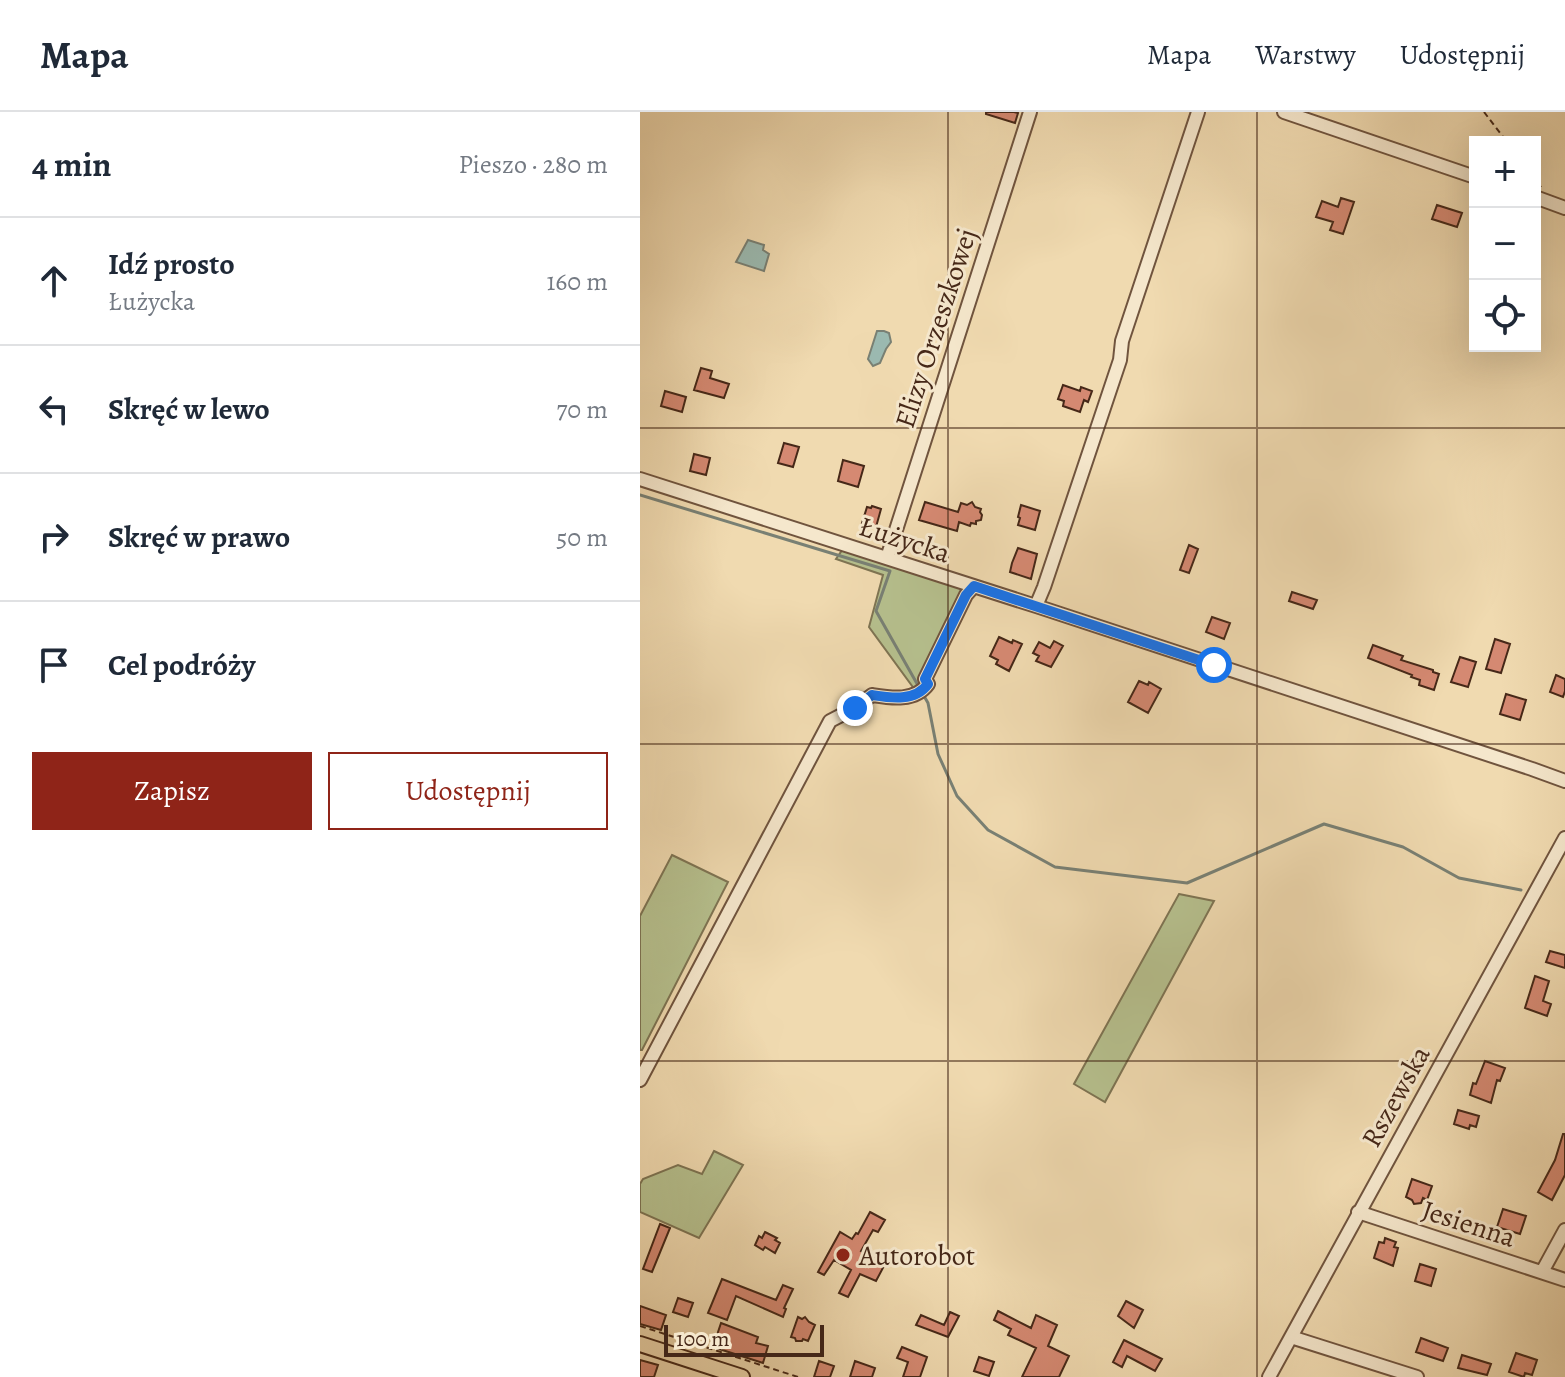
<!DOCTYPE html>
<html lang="pl">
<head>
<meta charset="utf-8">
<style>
	body { margin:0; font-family:Alegreya,serif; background:#f2f2f3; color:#1f2937 }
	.controls { position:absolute; right:24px; top:24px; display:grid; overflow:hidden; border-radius:0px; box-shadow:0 8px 32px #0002 }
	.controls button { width:72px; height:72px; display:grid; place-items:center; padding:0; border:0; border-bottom:2px solid #e0e1e3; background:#fff; color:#1f2937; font:40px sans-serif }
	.scale { position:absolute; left:24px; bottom:20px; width:160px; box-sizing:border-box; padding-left:8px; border:4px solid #462818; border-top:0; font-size:22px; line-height:28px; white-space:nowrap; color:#462818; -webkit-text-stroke:6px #f5e7cc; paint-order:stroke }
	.stop { position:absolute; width:24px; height:24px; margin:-18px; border:6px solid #1a73e8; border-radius:50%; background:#fff }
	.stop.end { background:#1a73e8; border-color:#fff; box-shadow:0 2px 8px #0008 }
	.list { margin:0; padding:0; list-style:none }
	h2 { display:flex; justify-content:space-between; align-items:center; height:104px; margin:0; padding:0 32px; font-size:34px }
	h2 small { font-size:26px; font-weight:400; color:#747a83 }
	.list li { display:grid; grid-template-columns:52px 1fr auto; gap:24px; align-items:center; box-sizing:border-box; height:128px; padding:0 32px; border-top:2px solid #e0e1e3 }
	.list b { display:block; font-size:30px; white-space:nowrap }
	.list p { margin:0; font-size:26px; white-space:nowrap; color:#747a83 }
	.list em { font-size:26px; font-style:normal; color:#747a83 }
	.actions { display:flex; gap:16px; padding:24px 32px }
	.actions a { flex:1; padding:18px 0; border:2px solid #8f2418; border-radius:0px; text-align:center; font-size:28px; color:#8f2418 }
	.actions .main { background:#8f2418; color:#fff }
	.icon { flex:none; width:44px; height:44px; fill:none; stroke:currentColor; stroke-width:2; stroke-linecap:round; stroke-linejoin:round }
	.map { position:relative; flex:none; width:925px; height:1265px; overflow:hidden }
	header { display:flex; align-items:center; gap:48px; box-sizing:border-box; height:112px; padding:0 40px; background:#fff; border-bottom:2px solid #e0e1e3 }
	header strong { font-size:38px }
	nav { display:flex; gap:44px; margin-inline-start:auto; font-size:28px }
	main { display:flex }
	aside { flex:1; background:#fff }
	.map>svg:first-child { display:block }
	.green { fill:#b6c08e; stroke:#7e7453; stroke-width:2 }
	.water { fill:#9bbab1; stroke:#798074; stroke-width:2 }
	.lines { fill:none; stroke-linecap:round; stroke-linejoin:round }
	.stream { stroke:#798074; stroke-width:3 }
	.building { fill:#d58972; stroke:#462818; stroke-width:2 }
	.minor-casing { stroke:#70543e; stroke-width:16 }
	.major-casing { stroke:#462818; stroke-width:18 }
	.path { stroke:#462818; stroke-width:2; stroke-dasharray:6 4; stroke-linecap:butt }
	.minor { stroke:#f5e7cc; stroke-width:12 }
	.major { stroke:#f0dab0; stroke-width:14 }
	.route { stroke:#1a73e8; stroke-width:10 }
	.grid { fill:none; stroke:#462818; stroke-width:2; stroke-opacity:0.55 }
	.poi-dot { fill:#8f2418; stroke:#f5e7cc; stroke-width:3 }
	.labels { text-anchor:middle; stroke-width:6; stroke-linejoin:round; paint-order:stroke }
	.street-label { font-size:28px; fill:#462818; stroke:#f5e7cc }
	.poi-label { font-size:28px; fill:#462818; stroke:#f5e7cc; text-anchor:start }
</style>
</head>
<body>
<header>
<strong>Mapa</strong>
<nav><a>Mapa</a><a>Warstwy</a><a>Udostępnij</a></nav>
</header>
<main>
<aside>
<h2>4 min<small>Pieszo · 280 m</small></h2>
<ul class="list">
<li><svg class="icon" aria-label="ahead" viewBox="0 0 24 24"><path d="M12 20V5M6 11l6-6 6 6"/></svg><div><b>Idź prosto</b><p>Łużycka</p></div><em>160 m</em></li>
<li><svg class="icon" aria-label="left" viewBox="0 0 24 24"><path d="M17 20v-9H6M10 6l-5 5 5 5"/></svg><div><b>Skręć w lewo</b></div><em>70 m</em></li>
<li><svg class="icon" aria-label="right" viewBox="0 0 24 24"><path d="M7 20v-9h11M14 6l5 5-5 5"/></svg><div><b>Skręć w prawo</b></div><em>50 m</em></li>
<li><svg class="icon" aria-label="arrive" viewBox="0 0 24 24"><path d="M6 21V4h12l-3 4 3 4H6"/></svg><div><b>Cel podróży</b></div></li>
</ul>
<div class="actions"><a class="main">Zapisz</a><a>Udostępnij</a></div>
</aside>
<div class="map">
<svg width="925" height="1265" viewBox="0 0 925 1265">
	<rect width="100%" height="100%" fill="#f0dab0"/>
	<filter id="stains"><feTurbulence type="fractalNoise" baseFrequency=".0025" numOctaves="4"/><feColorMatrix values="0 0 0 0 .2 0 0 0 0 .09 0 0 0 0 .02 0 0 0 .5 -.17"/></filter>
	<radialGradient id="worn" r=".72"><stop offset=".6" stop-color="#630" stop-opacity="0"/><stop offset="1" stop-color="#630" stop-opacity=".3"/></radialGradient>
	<!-- green -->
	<path class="green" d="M203 437 329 477 278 582 229 515 243 463 196 447Z
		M32 743 88 770 2 938H0V804Z
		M539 782 574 789 465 990 434 972Z
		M74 1039 103 1053 59 1126 0 1100V1072L3 1067 38 1053 62 1062Z"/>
	<!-- water -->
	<path class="water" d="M108 128 124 133 123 138 129 142 124 159 96 150Z
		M237 219H244L249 221 251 230 246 237 240 251 233 254 228 247Z"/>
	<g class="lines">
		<!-- stream -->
		<path class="stream" d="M0 383 250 459 236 499 280 577
			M284 584 288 591 298 642 317 684 348 718 415 755 547 771 684 712 763 735 819 766 881 778"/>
	</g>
	<!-- building -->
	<path class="building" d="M346 0H374L378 1 375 11 346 2Z
		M701 86 714 90 703 122 690 118 693 110 676 105 682 89 698 95Z
		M797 93 822 101 817 115 792 107Z
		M61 256 72 259 70 266 89 272 84 286 54 278Z
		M423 273 440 279 441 275 452 279 448 290 444 288 440 300 423 294 424 289 418 287Z
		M25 279 46 285 42 300 21 294Z
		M144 331 159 335 153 355 138 351Z
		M54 342 70 346 66 363 50 359Z
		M203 348 224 354 218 375 198 369Z
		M285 390 318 400 321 391 327 393 332 390 335 395 341 397 340 400 342 403 341 408 336 409V412L331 411 330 414 319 410 317 419 279 408Z
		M381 393 400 399 395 418 378 413 380 406 378 405Z
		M232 394 241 397 236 415 222 411 227 395 231 396Z
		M549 433 558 437 549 461 540 458Z
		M378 436 397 442 391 467 370 460 372 451Z
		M652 480 677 488 673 497 649 489Z
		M572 505 590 511 584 527 566 520Z
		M359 525 372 531 373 528 382 532 369 559 356 552 358 548 350 544Z
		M855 527 870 532 861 561 846 557Z
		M414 529 423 534 411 555 396 549 399 544 393 541 399 530 410 536Z
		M733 533 763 544 761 548 793 558V560L799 562 794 578 779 573 780 568 771 565 772 563 728 546Z
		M820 545 836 550 828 575 811 570Z
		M916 563 925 567V579L923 585 910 580Z
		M499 569 508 573 509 570 521 577 508 601 488 590Z
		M866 582 886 588 880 608 860 602Z
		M910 839 925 843V856L906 850Z
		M895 864 909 869 903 889 911 892 907 904 885 896Z
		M845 949 865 956 860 969 857 968 851 991 830 983 833 971 836 972Z
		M818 998 839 1004 836 1015 830 1013 829 1017 814 1012Z
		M923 1022H925V1063L912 1088 898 1080 915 1048Z
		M772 1067 792 1074 787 1088 783 1086 781 1091 774 1092 772 1088 766 1085Z
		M863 1097 886 1104 880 1122 857 1115Z
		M230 1100 245 1108 238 1120 233 1118 221 1139 245 1152 236 1169 220 1162 208 1185 199 1181 211 1158 194 1148 184 1163 178 1160 200 1120 212 1127 216 1121 218 1122Z
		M20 1112 30 1116 12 1160 3 1157Z
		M125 1120 137 1126 135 1128 140 1131 135 1141 125 1135 123 1138 115 1133 119 1124 122 1126Z
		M745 1126 756 1130 754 1135 758 1136 753 1154 734 1146 739 1130 744 1131Z
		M780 1152 796 1157 791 1174 775 1169Z
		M82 1167 136 1188 143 1173 153 1177 144 1196 146 1197 143 1205 96 1184 87 1208 68 1201Z
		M38 1186 53 1191 48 1205 33 1200Z
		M486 1189 503 1198 494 1216 478 1204Z
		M0 1194 26 1203 21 1218 0 1212Z
		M358 1199 391 1216 396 1203 417 1213 408 1234 429 1244 419 1265H382L396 1236 368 1223 371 1217 354 1208Z
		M310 1200 319 1204 308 1225 276 1213 281 1203 304 1213Z
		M158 1205 162 1207 165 1205 169 1210 175 1213 168 1229 163 1227 162 1229H156L155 1226 151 1225Z
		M81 1211 118 1225 116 1231 128 1234 123 1251 73 1235Z
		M781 1226 808 1236 803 1249 776 1240Z
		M484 1228 522 1247 515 1259 487 1244 482 1255 473 1250Z
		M262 1235 287 1245 280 1265H263L268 1250 257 1246Z
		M876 1241 897 1248 892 1263 885 1261 884 1265 869 1260Z
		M822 1243 851 1252 847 1263 818 1256Z
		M339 1245 354 1250 349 1264 334 1259Z
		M0 1248 18 1253 14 1265H0Z
		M179 1249 194 1254 190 1265H174Z
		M215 1249 235 1256 232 1265H210Z"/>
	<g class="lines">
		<!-- minor casing -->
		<g class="minor-casing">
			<path id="minor" d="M644 0 835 65
				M895 85 925 96
				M0 367 396 494 892 657 925 669
				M247 446 390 0
				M396 494 404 475 480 248 482 229 558 0
				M0 968 190 609 215 596 232 583C251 586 275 590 288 572L285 567 326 483 334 474
				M718 1100 925 1168
				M902 1160 925 1118
				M651 1225 777 1265
				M629 1265 925 726"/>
		</g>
		<!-- major casing -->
		<g class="major-casing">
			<path id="major" d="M0 1232 102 1265"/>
		</g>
		<!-- path -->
		<path class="path" d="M844 0 867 30
			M895 66 901 75
			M0 1214 158 1265"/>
		<!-- minor -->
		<use href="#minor" class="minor"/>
		<!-- major -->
		<use href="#major" class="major"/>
	</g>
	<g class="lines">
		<!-- route -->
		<path class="route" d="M215 596 232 583C251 586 275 590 288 572L285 567 326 483 334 474 574 553"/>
	</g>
	<!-- grid -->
	<path class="grid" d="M308 0V1265M617 0V1265M0 316H925M0 632H925M0 949H925"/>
	<!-- markers -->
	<circle class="poi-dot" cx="203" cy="1143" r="8"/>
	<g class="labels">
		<!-- street labels -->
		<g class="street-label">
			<text transform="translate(295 216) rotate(-72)" y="10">Elizy Orzeszkowej</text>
			<text transform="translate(265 427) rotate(18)" y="10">Łużycka</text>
			<text transform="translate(755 984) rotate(-61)" y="10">Rszewska</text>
			<text transform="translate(829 1111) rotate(18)" y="10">Jesienna</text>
		</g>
		<!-- poi labels -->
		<g class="poi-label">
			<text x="219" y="1153">Autorobot</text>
		</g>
	</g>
	<rect width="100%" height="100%" filter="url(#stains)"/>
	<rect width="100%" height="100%" fill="url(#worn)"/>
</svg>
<div class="controls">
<button>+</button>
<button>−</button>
<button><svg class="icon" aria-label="locate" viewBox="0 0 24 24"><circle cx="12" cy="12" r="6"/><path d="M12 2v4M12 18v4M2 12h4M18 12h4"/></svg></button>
</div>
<div class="scale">100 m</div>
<div class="stop" style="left:574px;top:553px"></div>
<div class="stop end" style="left:215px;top:596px"></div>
</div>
</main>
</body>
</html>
